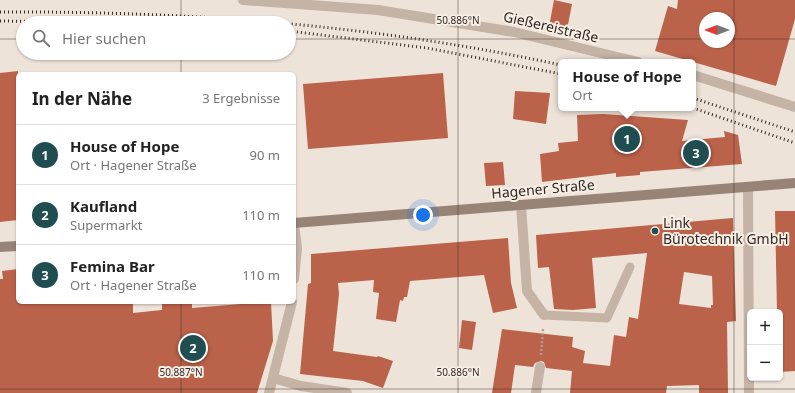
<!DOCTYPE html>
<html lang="de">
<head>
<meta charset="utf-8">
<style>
	body { margin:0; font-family:"Noto Sans",sans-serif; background:#f2f2f2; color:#222 }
	.controls { position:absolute; right:12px; bottom:12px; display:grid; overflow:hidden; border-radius:6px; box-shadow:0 1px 3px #0004 }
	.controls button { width:36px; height:36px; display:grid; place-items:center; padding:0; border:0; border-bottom:1px solid #e0e0e0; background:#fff; color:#222; font:20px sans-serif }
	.compass { position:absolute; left:699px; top:12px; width:36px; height:36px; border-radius:50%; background:#fff; box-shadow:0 1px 3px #0004; rotate:270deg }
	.you { position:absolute; left:423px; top:215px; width:14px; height:14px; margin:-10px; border:3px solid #fff; border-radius:50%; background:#1a73e8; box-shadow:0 0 0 6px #1a73e833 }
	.badge { display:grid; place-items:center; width:26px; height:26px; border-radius:50%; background:#204d4f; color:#fff; font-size:13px; font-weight:700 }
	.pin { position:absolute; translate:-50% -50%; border:2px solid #fff; box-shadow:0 1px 4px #0006 }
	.popup { position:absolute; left:558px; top:59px; width:138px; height:52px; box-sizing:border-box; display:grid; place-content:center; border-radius:6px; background:#fff; filter:drop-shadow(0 1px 3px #0005); font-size:13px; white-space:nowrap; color:#767676 }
	.popup b { font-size:15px; color:#222 }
	.popup::after { content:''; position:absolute; left:50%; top:100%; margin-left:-8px; border:8px solid transparent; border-top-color:#fff }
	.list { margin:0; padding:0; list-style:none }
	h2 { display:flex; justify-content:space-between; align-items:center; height:52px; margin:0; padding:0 16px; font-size:17px }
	h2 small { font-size:13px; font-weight:400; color:#767676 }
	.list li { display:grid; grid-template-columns:26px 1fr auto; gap:12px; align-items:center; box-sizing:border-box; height:60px; padding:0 16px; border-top:1px solid #e0e0e0 }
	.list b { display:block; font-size:15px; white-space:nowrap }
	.list p { margin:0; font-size:13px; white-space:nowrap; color:#767676 }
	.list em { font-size:13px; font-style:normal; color:#767676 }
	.icon { flex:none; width:22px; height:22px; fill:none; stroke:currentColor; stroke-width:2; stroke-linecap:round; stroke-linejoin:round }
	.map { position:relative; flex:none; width:795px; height:393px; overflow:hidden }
	.search { position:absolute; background:#fff; box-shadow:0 1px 3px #0004; left:16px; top:16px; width:280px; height:44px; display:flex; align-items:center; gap:10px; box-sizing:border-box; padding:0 14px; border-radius:22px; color:#767676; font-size:15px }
	.panel { position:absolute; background:#fff; box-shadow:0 1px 3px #0004; left:16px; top:72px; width:280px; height:232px; border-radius:6px }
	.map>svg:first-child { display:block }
	.building { fill:#bb624a; fill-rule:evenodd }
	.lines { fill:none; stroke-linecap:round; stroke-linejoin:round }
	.path { stroke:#b09d90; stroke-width:2.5; stroke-dasharray:2 2; stroke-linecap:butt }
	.lane { stroke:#c5b3a6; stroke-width:9 }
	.street { stroke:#c5b3a6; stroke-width:10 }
	.secondary { stroke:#988377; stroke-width:10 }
	.rail { stroke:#322926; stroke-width:3; stroke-dasharray:1 3; stroke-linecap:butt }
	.ticks { fill:none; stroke:#322926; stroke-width:1; stroke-opacity:0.45 }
	.poi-dot { fill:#204d4f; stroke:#f7eee4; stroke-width:1.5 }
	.labels { text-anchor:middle; stroke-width:4; stroke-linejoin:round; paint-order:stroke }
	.street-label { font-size:14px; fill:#322926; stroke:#f7eee4 }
	.poi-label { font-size:14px; fill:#322926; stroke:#f7eee4; text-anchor:start }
	.ticks-label { font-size:10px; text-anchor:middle; fill:#322926; stroke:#f7eee4; stroke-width:4; stroke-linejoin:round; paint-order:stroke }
</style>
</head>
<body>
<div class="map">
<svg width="795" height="393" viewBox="0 0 795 393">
	<rect width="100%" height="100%" fill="#eee3d8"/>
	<!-- building -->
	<path class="building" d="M554 0 572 4 567 30 549 27Z
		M678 0H795V19L776 86 655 51 668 6 677 9ZM705 18H729V42H705Z
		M18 71V220L0 222V73Z
		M443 73 448 138 308 149 303 84Z
		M515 91 550 93 546 124 513 119Z
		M603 114 688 120 682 141 725 137 724 131 738 135 742 164 640 172V175L616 177V173L542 182 540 154 559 151 558 143 578 141 577 115Z
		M503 162 505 185 486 186 484 163Z
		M775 211H795V371L780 372V312H777Z
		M733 218 736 321 727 322 728 393H699V385L667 386 666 393H570L572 371 546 368 544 362 541 361 535 363 533 367 515 365 511 393H492L502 329 573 337 572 347 585 351 583 363 610 366 614 335 626 337 629 317 638 319 647 253 592 258 596 308 573 310 554 309 549 267 538 268 536 235ZM684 272 712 276 713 305H711V308L679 304Z
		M508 238 511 283 517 308 493 313 484 275 410 281 407 297H404L403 301 400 300 396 322 376 319 379 293 373 292 374 280 338 283 339 294 333 351 377 357 378 356 393 361 383 388 363 381 300 374 308 284 311 283V254Z
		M18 269V302H133V313L162 310V302H192V308L241 304V302H271L273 341 257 393H0V279H3L2 271Z
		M462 320 476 322 472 350 459 348Z"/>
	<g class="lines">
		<!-- path -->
		<path class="path" d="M541 355 543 328"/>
		<!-- lane -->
		<path class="lane" d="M544 315 607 318 630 267"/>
		<!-- street -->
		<path class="street" d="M243 0 378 10 514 32 638 62
			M693 75 795 107
			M748 187 749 393
			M521 205 527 291 544 315
			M294 224 297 248 294 279
			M273 378 301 386 347 393
			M269 393 292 302
			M536 393 540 367"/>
		<!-- secondary -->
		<path class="secondary" d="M294 223 795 183
			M0 247 18 246"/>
		<!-- rail -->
		<path class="rail" d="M0 12C189 11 376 25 561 65
			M0 21 154 23
			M289 31 427 48 561 74
			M693 98 795 132
			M693 108 795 143"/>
	</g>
	<!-- ticks -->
	<path class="ticks" d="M181 0V23M458 0V393M734 0V393M0 39H23M289 39H705M729 39H795M181 53V74M181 302V393M0 389H795"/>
	<!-- markers -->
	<circle class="poi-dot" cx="655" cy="231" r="4"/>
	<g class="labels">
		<!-- street labels -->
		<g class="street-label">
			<text transform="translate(551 27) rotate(13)" y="5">Gießereistraße</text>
			<text transform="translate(543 189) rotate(-5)" y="5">Hagener Straße</text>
		</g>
		<!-- poi labels -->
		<g class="poi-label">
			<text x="663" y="228">Link<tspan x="663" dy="16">Bürotechnik GmbH</tspan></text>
		</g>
	</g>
	<g class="ticks-label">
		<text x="458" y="24">50.886°N</text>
		<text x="181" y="376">50.887°N</text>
		<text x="458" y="376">50.886°N</text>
	</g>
</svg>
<div class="controls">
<button>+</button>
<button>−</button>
</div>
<svg class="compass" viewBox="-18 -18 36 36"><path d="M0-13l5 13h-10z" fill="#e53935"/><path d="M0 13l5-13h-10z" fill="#767676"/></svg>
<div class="you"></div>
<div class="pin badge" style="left:627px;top:139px">1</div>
<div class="popup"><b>House of Hope</b>Ort</div>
<div class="pin badge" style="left:193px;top:348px">2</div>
<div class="pin badge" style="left:696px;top:153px">3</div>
<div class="search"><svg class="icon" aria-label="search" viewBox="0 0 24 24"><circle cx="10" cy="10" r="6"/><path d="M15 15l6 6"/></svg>Hier suchen</div>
<section class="panel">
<h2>In der Nähe<small>3 Ergebnisse</small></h2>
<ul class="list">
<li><span class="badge">1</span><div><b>House of Hope</b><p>Ort · Hagener Straße</p></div><em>90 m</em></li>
<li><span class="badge">2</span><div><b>Kaufland</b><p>Supermarkt</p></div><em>110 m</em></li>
<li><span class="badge">3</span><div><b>Femina Bar</b><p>Ort · Hagener Straße</p></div><em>110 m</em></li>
</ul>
</section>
</div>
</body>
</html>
